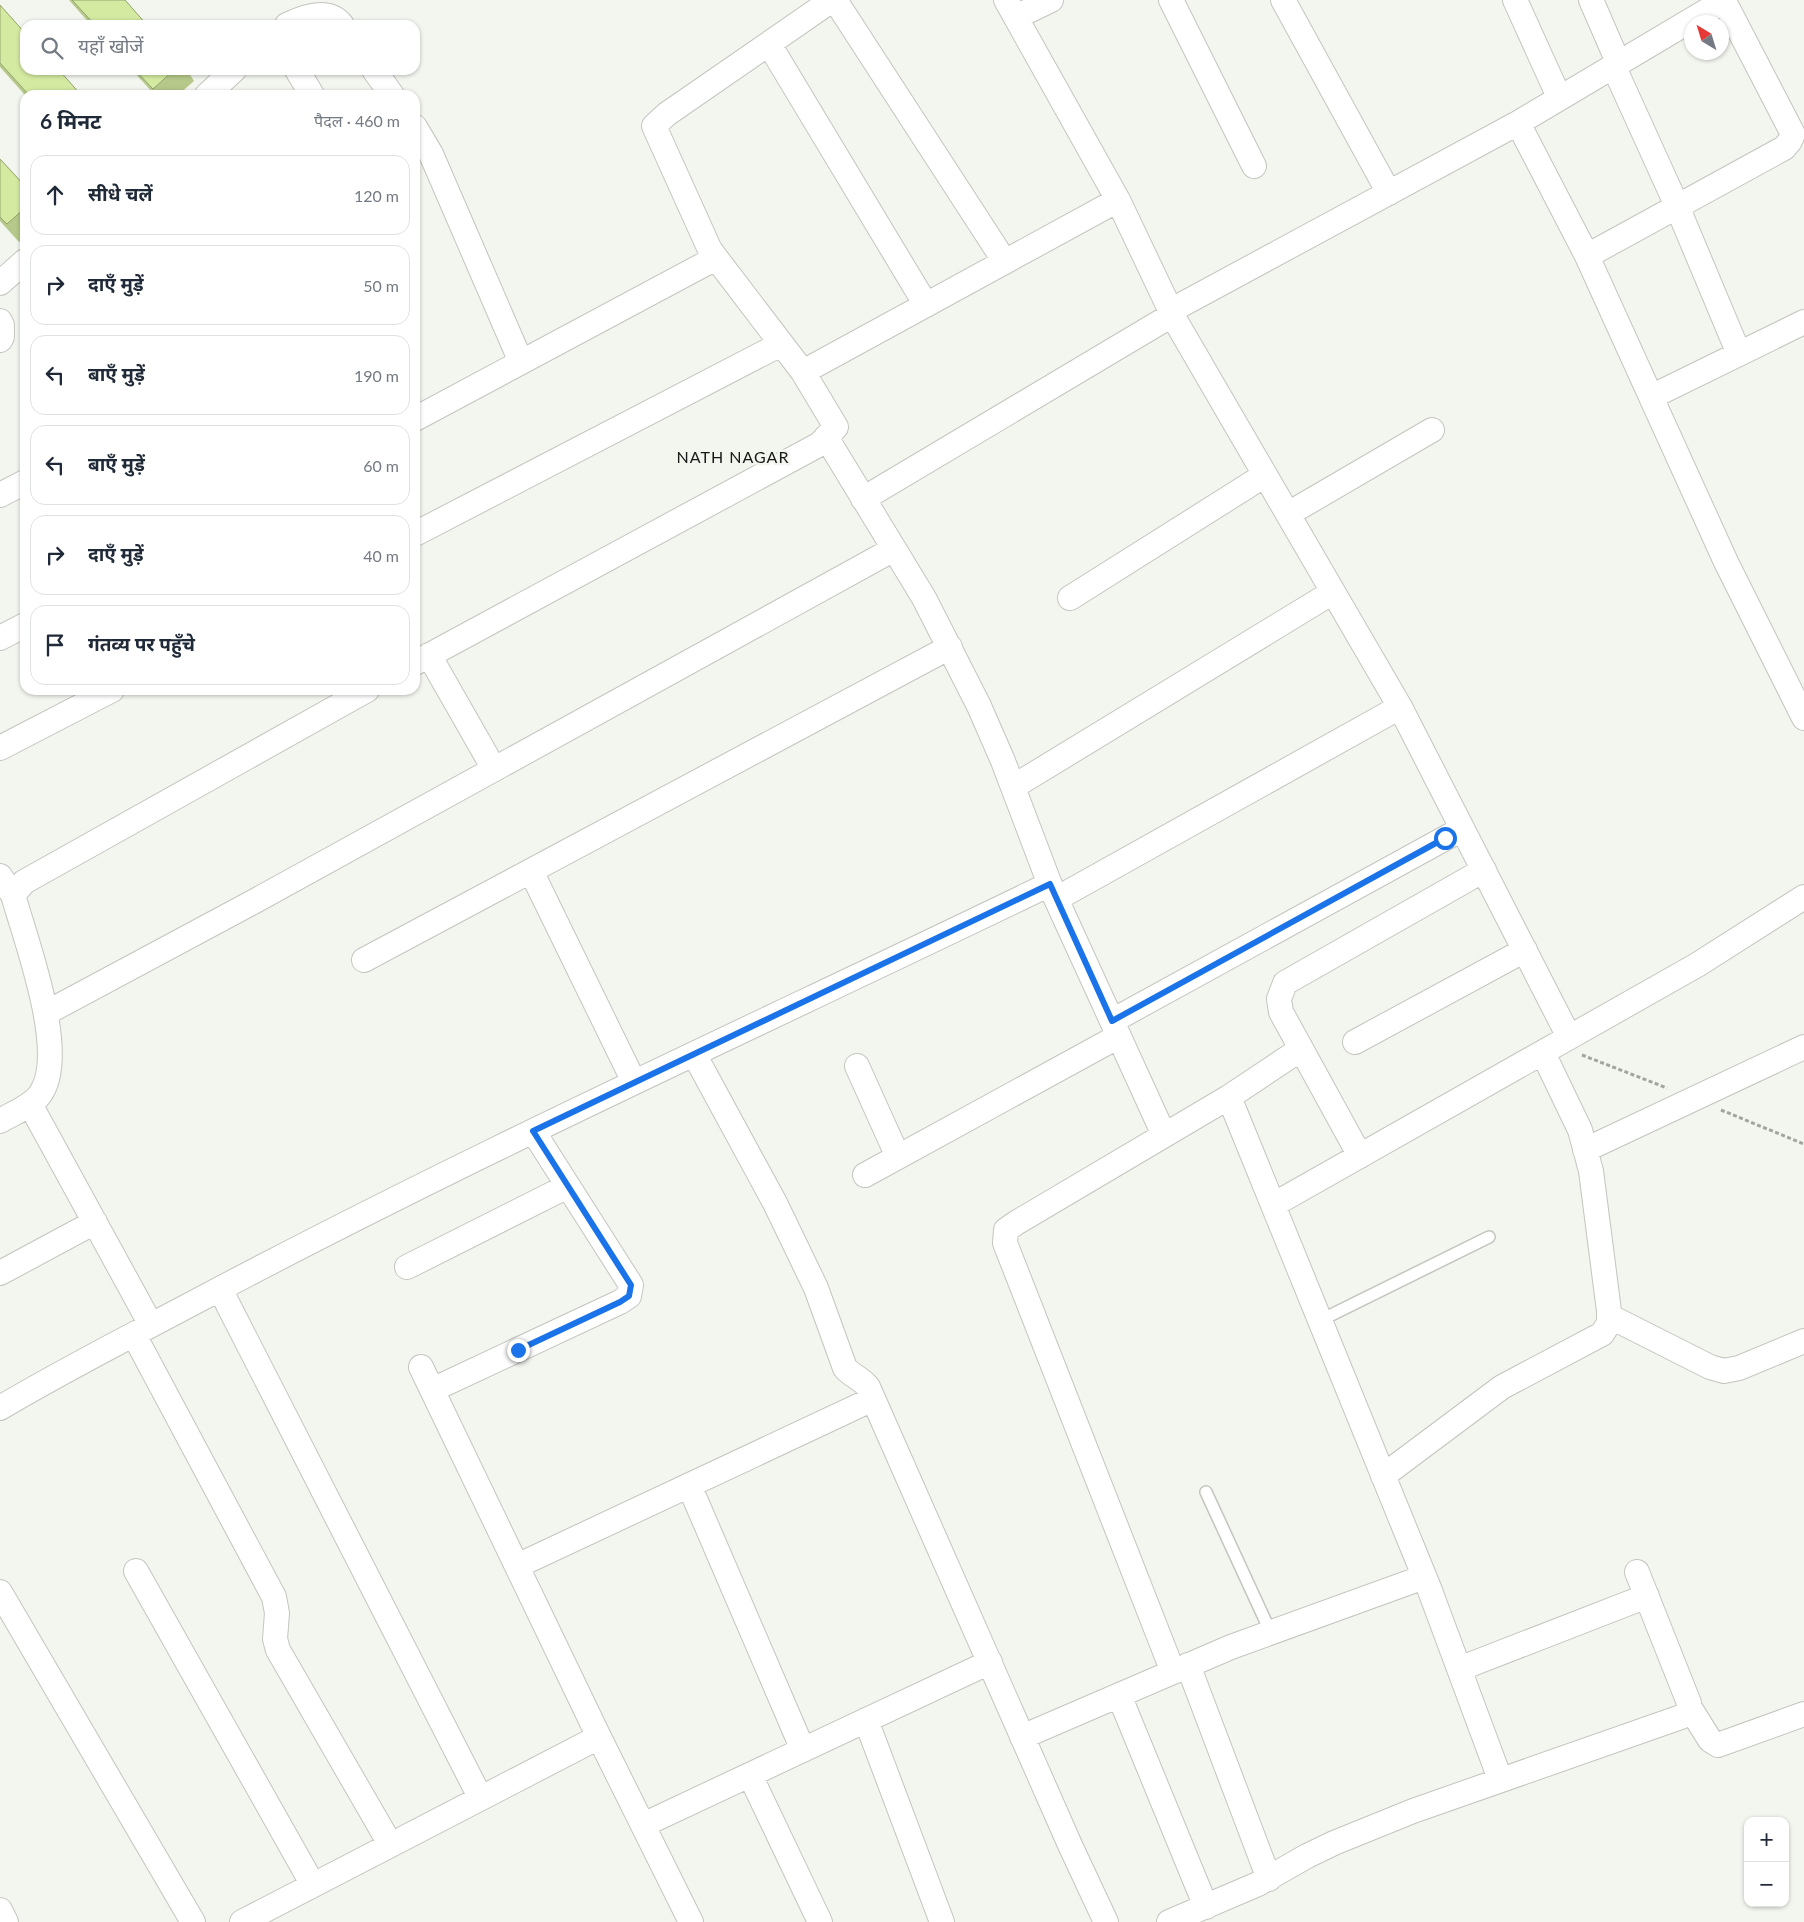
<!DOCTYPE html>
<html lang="hi">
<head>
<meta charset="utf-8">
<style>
	body { margin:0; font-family:Lato,"Noto Sans Devanagari",sans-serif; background:#f6f6f7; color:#1f2937 }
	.controls { position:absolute; right:15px; bottom:15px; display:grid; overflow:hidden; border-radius:10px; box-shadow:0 1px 4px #0004 }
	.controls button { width:45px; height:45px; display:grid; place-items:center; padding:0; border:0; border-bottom:1px solid #e0e1e3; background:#fff; color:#1f2937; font:25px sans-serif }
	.compass { position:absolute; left:1684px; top:15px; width:45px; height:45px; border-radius:50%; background:#fff; box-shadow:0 1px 4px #0004; rotate:322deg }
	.stop { position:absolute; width:15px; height:15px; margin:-11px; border:4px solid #1a73e8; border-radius:50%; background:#fff }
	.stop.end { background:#1a73e8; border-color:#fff; box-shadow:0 1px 5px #0008 }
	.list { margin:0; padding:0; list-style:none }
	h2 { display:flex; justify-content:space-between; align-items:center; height:65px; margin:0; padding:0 20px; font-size:21px }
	h2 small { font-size:16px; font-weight:400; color:#747a83 }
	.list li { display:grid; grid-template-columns:32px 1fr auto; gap:15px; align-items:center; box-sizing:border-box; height:80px; margin:0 10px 10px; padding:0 10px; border:1px solid #e0e1e3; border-radius:15px }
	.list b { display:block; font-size:19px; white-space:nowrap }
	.list em { font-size:16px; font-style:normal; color:#747a83 }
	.icon { flex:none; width:28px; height:28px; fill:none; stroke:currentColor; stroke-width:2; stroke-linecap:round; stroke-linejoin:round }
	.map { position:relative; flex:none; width:1804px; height:1922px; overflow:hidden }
	.search { position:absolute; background:#fff; box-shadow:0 1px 4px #0004; left:20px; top:20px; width:400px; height:55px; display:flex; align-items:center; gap:12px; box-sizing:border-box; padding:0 18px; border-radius:15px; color:#747a83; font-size:19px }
	.panel { position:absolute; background:#fff; box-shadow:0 1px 4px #0004; left:20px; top:90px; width:400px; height:605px; border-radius:15px }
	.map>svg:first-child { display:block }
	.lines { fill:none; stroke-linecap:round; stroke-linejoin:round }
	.lane-casing { stroke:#c3c5bf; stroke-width:14 }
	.street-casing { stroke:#c3c5bf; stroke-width:26 }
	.path { stroke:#a3a4a0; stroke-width:3; stroke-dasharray:4 2.5; stroke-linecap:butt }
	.lane { stroke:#fff; stroke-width:11 }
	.street { stroke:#fff; stroke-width:24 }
	.wall { fill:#b6c98a }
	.building { fill:#d4eaa1; stroke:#94a471 }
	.route { stroke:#1a73e8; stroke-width:6 }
	.labels { text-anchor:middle; stroke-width:5; stroke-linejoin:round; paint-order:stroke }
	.neighbourhood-label { font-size:16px; letter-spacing:1px; fill:#181917; stroke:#f3f5ef }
</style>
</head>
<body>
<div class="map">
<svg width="1804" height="1922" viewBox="0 0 1804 1922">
	<rect width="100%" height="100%" fill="#f3f5ef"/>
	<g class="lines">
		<!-- lane casing -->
		<g class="lane-casing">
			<path id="lane" d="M1319 1321 1489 1237
				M1206 1492 1271 1633"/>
		</g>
		<!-- street casing -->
		<g class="street-casing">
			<path id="street" d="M835 0 1005 262
				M1006 0 1118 200 1175 320 1400 707 1569 1037
				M1171 0 1254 166
				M1283 0 1389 193
				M1515 0 1559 97
				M1591 0 1618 62
				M1016 17 1051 0
				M287 25C303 17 328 7 342 25
				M769 44 926 305
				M1613 65 1677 206 1739 354
				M297 70 312 95
				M374 70 392 95
				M207 95 234 70
				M1518 123 1587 256 1726 562 1804 718
				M415 127 431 154 521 362
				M1587 256 1784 148 1790 141 1793 134 1724 1
				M0 283 25 261
				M1170 311 1518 123 1725 0
				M0 321 2 325V337L0 340
				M803 372 1118 200
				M1651 397 1804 322
				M415 419 716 258
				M826 437 924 598 979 706 1003 761 1052 890 1164 1135
				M0 495 25 482
				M863 499 1172 315
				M1288 514 1432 430
				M415 534 781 344
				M1070 598 1265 475
				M0 638 25 625
				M429 655 494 769
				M415 663 820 444 836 427 803 372 710 250 654 126 667 114 832 0
				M0 748 112 690
				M1013 787 1333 592
				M531 871 634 1082
				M0 876 13 895
				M1056 899 1400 707
				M364 960 950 647
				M46 1013 255 901 894 549
				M1112 1021 1462 829
				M1355 1042 1525 950
				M694 1054 775 1203 816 1288 845 1368C852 1376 861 1378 868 1387L1070 1845 1106 1922
				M857 1066 898 1157
				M1229 1097 1429 1588 1500 1779
				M30 1104 151 1325
				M0 1121C13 1113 33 1106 41 1093 68 1052 26 941 13 895L24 882 367 690
				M1585 1150 1804 1047
				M1360 1156 1281 1012 1279 999 1285 983 1484 870
				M865 1175 1119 1036
				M1273 1205 1697 965 1804 897
				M407 1267 568 1186
				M0 1273 95 1222
				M220 1289 480 1797
				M1609 1316 1710 1367 1724 1371 1739 1368 1804 1341
				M134 1335 274 1597 277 1613 275 1639 278 1650 390 1844
				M421 1367 599 1737 691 1922
				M432 1390 620 1302 629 1296 631 1285 533 1131
				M0 1408C64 1370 131 1336 197 1301 477 1152 765 1022 1050 884
				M1383 1476 1502 1387 1602 1334 1609 1323V1311L1591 1171 1580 1130 1543 1053
				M689 1485 803 1750
				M517 1566 873 1399
				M136 1571 313 1885
				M0 1592 193 1922
				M1188 1665 1269 1879
				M1459 1669 1647 1596
				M1173 1672 1005 1243 1006 1230 1016 1223 1229 1097 1301 1049
				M1119 1695 1206 1907
				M1690 1708 1710 1740 1718 1745 1804 1714
				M866 1720 942 1922
				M1022 1737 1231 1647 1424 1577
				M750 1775 820 1922
				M643 1825 990 1662
				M0 1910 6 1922
				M242 1922 599 1737
				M1169 1922 1258 1884 1307 1856 1334 1843 1413 1811 1681 1717C1687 1713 1690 1711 1689 1703L1637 1572"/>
		</g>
		<!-- path -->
		<path class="path" d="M1582 1055 1667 1088
			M1721 1110 1804 1144"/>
		<!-- lane -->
		<use href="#lane" class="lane"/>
		<!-- street -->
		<use href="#street" class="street"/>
	</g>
	<!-- wall -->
	<path class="wall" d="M69 0H125L147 25H91Z
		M0 5 81 95H25L0 67Z
		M132 70H187L194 81 178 95H155Z
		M0 159 25 186V236L19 242 0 221Z"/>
	<!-- building -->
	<path class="building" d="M72 0H125L147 25H95Z
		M0 5 25 33V70H59L81 95H29L0 63Z
		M135 70H174L153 89Z
		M0 159 25 186V208L7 224 0 217Z"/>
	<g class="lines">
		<!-- route -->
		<path class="route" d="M518 1350 620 1302 629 1296 631 1285 533 1131 1050 884 1112 1021 1445 838"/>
	</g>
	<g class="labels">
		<!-- neighbourhood labels -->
		<g class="neighbourhood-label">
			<text x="733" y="463">NATH NAGAR</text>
		</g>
	</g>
</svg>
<div class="controls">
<button>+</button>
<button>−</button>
</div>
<svg class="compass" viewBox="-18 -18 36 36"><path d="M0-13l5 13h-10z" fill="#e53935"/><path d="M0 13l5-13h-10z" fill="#747a83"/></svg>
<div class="stop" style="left:1445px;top:838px"></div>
<div class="stop end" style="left:518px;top:1350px"></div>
<div class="search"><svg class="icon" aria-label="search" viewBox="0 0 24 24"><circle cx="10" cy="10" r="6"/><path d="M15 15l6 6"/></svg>यहाँ खोजें</div>
<section class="panel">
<h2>6 मिनट<small>पैदल · 460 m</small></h2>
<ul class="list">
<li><svg class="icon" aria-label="ahead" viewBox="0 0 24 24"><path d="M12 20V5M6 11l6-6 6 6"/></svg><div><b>सीधे चलें</b></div><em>120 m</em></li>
<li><svg class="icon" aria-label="right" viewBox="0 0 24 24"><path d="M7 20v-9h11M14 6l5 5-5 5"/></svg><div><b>दाएँ मुड़ें</b></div><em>50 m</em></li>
<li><svg class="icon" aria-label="left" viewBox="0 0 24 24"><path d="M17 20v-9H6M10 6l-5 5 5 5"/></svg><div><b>बाएँ मुड़ें</b></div><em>190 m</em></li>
<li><svg class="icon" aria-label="left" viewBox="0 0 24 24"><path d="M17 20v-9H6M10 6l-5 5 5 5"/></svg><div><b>बाएँ मुड़ें</b></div><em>60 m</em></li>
<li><svg class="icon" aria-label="right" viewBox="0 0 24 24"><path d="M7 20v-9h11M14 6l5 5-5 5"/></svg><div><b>दाएँ मुड़ें</b></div><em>40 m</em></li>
<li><svg class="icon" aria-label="arrive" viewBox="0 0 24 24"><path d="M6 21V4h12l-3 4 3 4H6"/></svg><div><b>गंतव्य पर पहुँचे</b></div></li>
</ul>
</section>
</div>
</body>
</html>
